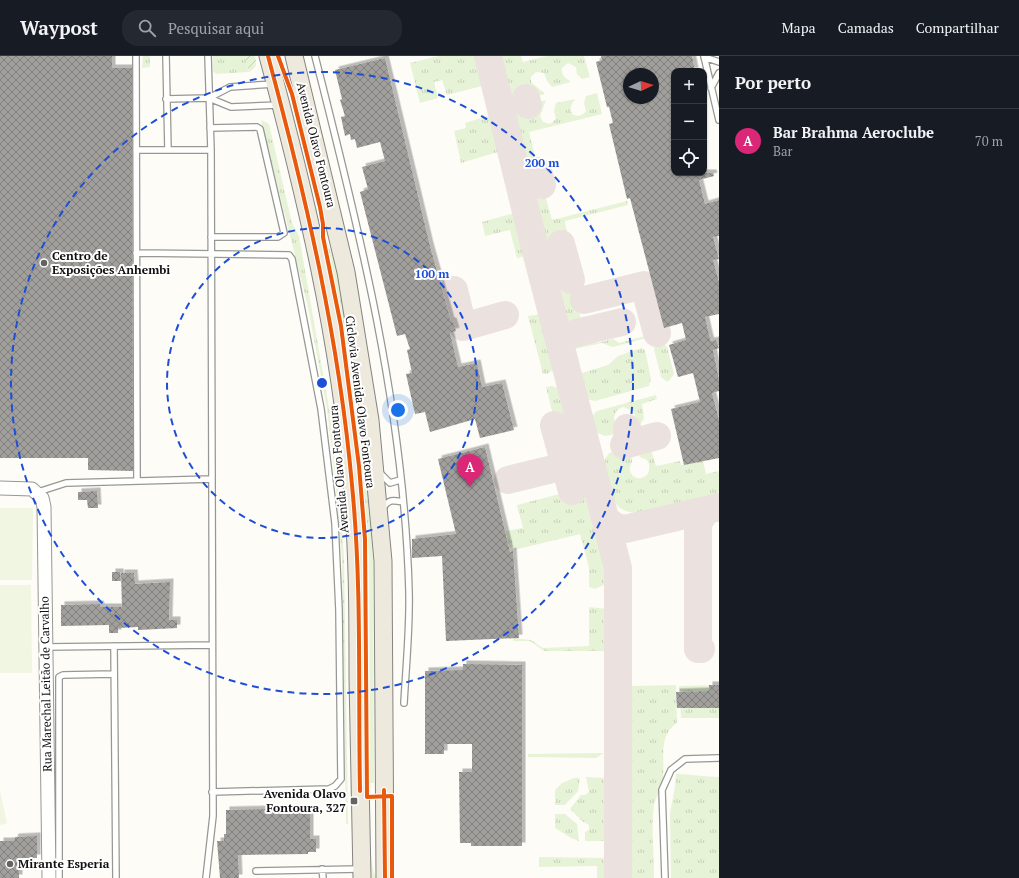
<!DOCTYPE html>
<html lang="pt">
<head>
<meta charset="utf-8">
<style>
	body { margin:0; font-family:"PT Serif",serif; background:#242831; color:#f1f3f6 }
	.controls { position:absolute; right:12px; top:12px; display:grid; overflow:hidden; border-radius:8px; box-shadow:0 1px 3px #0004 }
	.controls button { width:36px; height:36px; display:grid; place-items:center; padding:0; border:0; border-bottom:1px solid #363941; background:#171b24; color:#f1f3f6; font:20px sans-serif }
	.compass { position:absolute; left:623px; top:12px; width:36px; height:36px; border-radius:50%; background:#171b24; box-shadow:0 1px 3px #0004; rotate:86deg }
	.you { position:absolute; left:398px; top:354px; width:14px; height:14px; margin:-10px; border:3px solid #fff; border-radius:50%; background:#1a73e8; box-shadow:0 0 0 6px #1a73e833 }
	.badge { display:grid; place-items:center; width:26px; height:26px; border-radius:50%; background:#db2777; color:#fff; font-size:13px; font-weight:700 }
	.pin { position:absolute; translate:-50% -33px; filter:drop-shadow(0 1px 2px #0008) }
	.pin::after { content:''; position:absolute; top:21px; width:14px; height:12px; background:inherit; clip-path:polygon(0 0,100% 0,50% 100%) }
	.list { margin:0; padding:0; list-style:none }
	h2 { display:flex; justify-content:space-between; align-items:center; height:52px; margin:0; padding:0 16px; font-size:17px }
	h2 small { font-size:13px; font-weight:400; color:#9ea1a6 }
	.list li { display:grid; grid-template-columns:26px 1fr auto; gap:12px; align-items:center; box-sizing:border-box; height:64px; padding:0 16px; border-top:1px solid #363941 }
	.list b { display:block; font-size:15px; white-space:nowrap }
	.list p { margin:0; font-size:13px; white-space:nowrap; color:#9ea1a6 }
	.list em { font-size:13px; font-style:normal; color:#9ea1a6 }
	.icon { flex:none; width:22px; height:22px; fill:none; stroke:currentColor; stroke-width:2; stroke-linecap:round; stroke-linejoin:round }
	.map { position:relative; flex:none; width:719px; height:822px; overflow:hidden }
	header { display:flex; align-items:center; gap:24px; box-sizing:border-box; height:56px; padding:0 20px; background:#171b24; border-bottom:1px solid #363941 }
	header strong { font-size:19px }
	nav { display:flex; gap:22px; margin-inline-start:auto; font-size:14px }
	.search { width:280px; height:36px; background:#242831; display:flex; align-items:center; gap:10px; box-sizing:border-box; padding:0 14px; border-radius:16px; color:#9ea1a6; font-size:15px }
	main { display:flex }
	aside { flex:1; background:#171b24 }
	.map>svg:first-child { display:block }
	.grass { fill:url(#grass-tufts) }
	.garden { fill:url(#garden-furrows) }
	.pitch { fill:#f0f6e1 }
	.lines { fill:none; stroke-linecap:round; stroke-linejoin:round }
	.taxiway { stroke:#ebe1df; stroke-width:28 }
	.building { fill:url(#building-cross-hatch); fill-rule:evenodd; filter:url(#shadow) }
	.service-casing { stroke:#979795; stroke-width:8 }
	.tertiary-casing { stroke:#979795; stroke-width:15 }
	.primary-casing { stroke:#858482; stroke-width:19 }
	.service { stroke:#fffffe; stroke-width:5.5 }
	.tertiary { stroke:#fffffe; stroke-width:13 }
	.primary { stroke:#ede9dc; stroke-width:17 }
	.cycleway-casing { stroke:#fff; stroke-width:6 }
	.cycleway { stroke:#e8590c; stroke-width:4 }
	.ring { fill:none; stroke:#1d4ed8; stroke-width:2; stroke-dasharray:7 5 }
	.poi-dot { fill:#646362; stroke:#fff; stroke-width:1.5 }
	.labels { text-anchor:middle; stroke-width:4; stroke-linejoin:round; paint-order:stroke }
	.street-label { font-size:12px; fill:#111; stroke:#fff }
	.poi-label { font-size:12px; font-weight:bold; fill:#111; stroke:#fff; text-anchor:start }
	.centre { fill:#1d4ed8; stroke:#fff; stroke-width:2 }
	.ring-label { font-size:12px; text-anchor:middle; font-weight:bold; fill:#1d4ed8; stroke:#fff; stroke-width:4; stroke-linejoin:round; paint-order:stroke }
</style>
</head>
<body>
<header>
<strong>Waypost</strong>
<div class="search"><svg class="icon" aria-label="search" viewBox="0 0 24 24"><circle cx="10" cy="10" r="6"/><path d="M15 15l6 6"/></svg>Pesquisar aqui</div>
<nav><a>Mapa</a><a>Camadas</a><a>Compartilhar</a></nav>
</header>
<main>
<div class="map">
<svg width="719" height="822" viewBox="0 0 719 822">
	<defs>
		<pattern id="grass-tufts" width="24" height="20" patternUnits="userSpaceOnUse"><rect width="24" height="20" fill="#e7f3d7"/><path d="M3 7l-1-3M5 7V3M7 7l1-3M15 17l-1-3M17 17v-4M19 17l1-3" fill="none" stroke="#c5cfb8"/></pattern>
		<pattern id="garden-furrows" width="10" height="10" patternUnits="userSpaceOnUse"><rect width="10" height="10" fill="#e7f3d7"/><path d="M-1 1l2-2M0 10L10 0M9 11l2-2" fill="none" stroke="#c5cfb8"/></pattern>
		<pattern id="building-cross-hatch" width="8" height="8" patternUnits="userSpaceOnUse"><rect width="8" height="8" fill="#a19f9c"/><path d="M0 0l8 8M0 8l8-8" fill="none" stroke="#82807e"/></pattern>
		<filter id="shadow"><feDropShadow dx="3.5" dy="-3.5" stdDeviation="0" flood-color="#0004"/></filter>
	</defs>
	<rect width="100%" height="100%" fill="#fdfcf7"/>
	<!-- grass -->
	<path class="grass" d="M143 0H150V11L142 12Z
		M213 0H245L249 16 216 18 213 15Z
		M439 0H479L486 29 447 39 442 24 434 26 438 42 420 47 410 7Z
		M498 0H521L523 6 547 0H584L590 21 582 23 577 18 576 11 568 7 562 12C561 21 566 21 571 26L552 31 547 25 544 17 536 16 531 21V26L545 38 511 46 507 43 498 8Z
		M597 37 602 58 529 76 537 108 532 115 525 112 511 60 513 53 546 44 540 60 543 66 550 68 556 63 554 55 556 47 575 43C574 46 571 48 571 51 569 62 582 62 586 55L584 47 586 40Z
		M488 60 494 62 501 95 461 107 454 75 466 72 465 67Z
		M261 64 269 68 292 167 299 180 329 352 341 459 344 502 348 768H346L342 503 335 420 327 353 308 251Z
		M537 132H543L552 164 627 145 628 149 565 165 567 178 566 184 561 188 552 189 544 184 532 140V137Z
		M515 157 526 200 517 202 510 174 485 180 482 166Z
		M325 179 337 214 358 347H353L343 270Z
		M569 224 577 226 581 231 585 250 578 252 582 267 574 268 566 265 558 233 560 229Z
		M541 258 555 312 548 318H543L528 260Z
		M664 275 665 277 613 291 602 287 574 293 573 291C578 284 585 281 593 284L597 287 613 283 619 287Z
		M663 287 667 291 674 318 669 325H666L661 321 654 293 656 289Z
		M641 292 645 294 651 323 649 330 595 345 587 343 580 320 582 317 608 309 618 300Z
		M552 330 561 333 569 363 555 367 546 331Z
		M656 339 657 343 642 348 644 362 638 373 633 374 632 369 635 360 633 355 623 351 617 354 614 361 615 366 623 372V377L605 380 595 376 591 361 597 355Z
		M359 354 373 500 374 727H370L369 501 364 438 355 355Z
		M641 388 651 394 656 410 680 405 681 409 703 405 706 418 719 415V438L644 457C636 457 627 457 620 452 613 447 603 416 604 408 604 404 607 400 609 397L628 392C630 396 632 401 632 405 631 410 628 412 631 417 637 429 656 419 647 404L640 401 637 390Z
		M587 431 607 507 608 527 595 533 589 531V512L580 478 514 494V491L509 492 505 475 523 472 517 449Z
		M589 551 608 553V595H544L530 585H513L514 582 531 584 543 592 589 590Z
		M676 629 677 667C658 679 665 704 663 723 663 733 656 739 654 749 651 769 654 800 654 822H629L630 630Z
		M719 629V662H681L679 630Z
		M604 697 596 702 528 701V698Z
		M676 718C691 718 704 721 719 721V822H671L670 757 675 731Z
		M586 721 607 722 608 785H585V776L589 774V769L582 765 570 753 581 739H585L589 736Z
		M574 722H580L578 735 565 749H555V734L562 727Z
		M555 758H565L577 768 579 785 571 782 555 772Z
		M370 792 373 814 376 822H371Z
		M539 801 607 802V822H597V810L539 811Z"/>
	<!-- garden -->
	<path class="garden" d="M245 0H255C257 9 257 11 249 16Z"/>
	<!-- pitch -->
	<path class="pitch" d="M0 452H33L32 524H0Z
		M0 529H31L32 617H0Z
		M0 735 7 767 0 769Z"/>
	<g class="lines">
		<!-- taxiway -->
		<path class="taxiway" d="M488 0 531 176 618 512V822
			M526 42 528 49
			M538 115 542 129
			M561 188 571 224
			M454 234 463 271 505 259
			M584 244 644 229 657 277
			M576 277 622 266
			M554 369 572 435
			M627 372 628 382 624 389 657 380
			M508 424 565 410
			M607 465 616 471 625 473 719 451
			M701 593H698V468C702 460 708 450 719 452"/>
	</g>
	<!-- building -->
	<path class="building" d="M0 0H112V12H132L133 415 88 414V402H0Z
		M601 0H692L695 15H674V117H713L714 120 699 124 705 148 719 144V180L713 181 719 203 713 204 719 226V258L705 261 710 283 711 285 716 284 719 292 713 294 719 324V335L712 337 719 364V402L684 409 671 353 700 346 693 317 678 321 669 289 686 284 682 267 664 272 630 142 627 143 609 68 613 67 609 51H607L596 6 602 4ZM629 18H653V42H629Z
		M385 2 430 190 451 265H453L456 275 450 277 458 311 477 307 482 331 502 327 514 374 480 382 475 363 430 376 425 356 415 358 406 318 412 317 407 294 410 293 405 278 397 280 360 136 368 133 362 111 385 105 380 86 357 92 355 83 351 84 350 78 345 80 341 61 345 60 340 44 342 43 335 14Z
		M485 391 510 496 513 495 519 582 446 585 442 500 412 502V483L456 478 438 403Z
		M97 435 98 452H88L87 444H78V436Z
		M112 516H120L121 525H112Z
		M121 517H134L135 528 170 526 169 564H177V572L138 574V571L118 572V577H109V569L61 570V549L100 548 101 551H122Z
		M463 608 522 609V790H471V787H460L459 716H472V688H444V698H425V615L463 614Z
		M709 629H719V652H677L676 636 709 635Z
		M266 753V755H310V783H316V796H308V798L238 799 239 822H220L217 785H224V778H226V754Z
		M37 780V802H19V822H0V785H14L15 781Z"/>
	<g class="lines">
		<!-- service casing -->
		<g class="service-casing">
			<path id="service" d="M136 0 137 425
				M166 0 168 94
				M315 0C360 176 404 353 409 535 410 572 406 610 404 647
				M704 0 719 64
				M704 1 719 6
				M711 32 719 17
				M209 42 230 31 274 28
				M166 43 209 42 231 51 278 49
				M210 72 257 71 260 73 284 177 278 181H211
				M136 94H211
				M136 197 289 199 292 203 298 234 321 353 335 467 339 554 341 723 335 730 329 733 212 736
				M380 417 390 427 400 424
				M38 436 66 427 212 423
				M383 452C389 443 393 444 403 446
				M114 590 116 822
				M46 591 212 589
				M322 813 323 822
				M256 815 359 813
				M59 822V621L63 619 114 618
				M206 822 213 760 211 94 208 0
				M665 822 662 734 671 714 685 703 719 702"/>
		</g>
		<!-- tertiary casing -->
		<g class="tertiary-casing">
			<path id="tertiary" d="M0 432 32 433 42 442 44 451 49 822"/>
		</g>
		<!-- primary casing -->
		<g class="primary-casing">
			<path id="primary" d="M268 0C306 141 340 284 352 430 358 494 358 557 358 622 359 688 361 755 362 822
				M294 0 346 216 370 364 383 505 385 822"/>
		</g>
		<!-- service -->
		<use href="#service" class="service"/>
		<!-- tertiary -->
		<use href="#tertiary" class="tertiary"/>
		<!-- primary -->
		<use href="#primary" class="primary"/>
		<!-- cycleway casing -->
		<g class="cycleway-casing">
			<path id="cycleway" d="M268 0C306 141 339 283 352 429 362 530 358 633 360 735
				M278 0 292 38 320 151 323 168V181L341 270 359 410 365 483 367 741 392 740V822
				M384 734 385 822"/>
		</g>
		<!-- cycleway -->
		<use href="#cycleway" class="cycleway"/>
	</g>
	<!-- distance rings -->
	<g class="ring">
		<circle cx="322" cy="327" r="155"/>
		<circle cx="322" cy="327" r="311"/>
	</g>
	<!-- markers -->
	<g class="poi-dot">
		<circle cx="44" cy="207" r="4"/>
		<rect x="350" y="741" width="8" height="8" rx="2"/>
		<circle cx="10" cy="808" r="4"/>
	</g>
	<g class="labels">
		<!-- street labels -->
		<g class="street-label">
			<text transform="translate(316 89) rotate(76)" y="4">Avenida Olavo Fontoura</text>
			<text transform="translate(360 346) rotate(83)" y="4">Ciclovia Avenida Olavo Fontoura</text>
			<text transform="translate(339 413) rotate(-95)" y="4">Avenida Olavo Fontoura</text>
			<text transform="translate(46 628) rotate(-91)" y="4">Rua Marechal Leitão de Carvalho</text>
		</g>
		<!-- poi labels -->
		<g class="poi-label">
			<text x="52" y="204">Centro de<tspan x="52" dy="14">Exposições Anhembi</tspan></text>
			<text x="346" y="742" text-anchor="end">Avenida Olavo<tspan x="346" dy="14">Fontoura, 327</tspan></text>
			<text x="18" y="812">Mirante Esperia</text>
		</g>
	</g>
	<circle cx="322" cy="327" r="6" class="centre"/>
	<g class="ring-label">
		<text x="542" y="111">200 m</text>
		<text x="432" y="222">100 m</text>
	</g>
</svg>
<div class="controls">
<button>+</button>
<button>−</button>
<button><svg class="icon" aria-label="locate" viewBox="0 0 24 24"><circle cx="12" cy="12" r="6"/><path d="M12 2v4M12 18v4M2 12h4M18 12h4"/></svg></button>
</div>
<svg class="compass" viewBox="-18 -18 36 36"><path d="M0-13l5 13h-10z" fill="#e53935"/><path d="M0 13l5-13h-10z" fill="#9ea1a6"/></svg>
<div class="you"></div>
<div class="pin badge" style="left:470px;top:431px">A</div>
</div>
<aside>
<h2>Por perto<small></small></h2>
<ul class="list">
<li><span class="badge">A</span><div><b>Bar Brahma Aeroclube</b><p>Bar</p></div><em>70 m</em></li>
</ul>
</aside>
</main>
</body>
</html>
